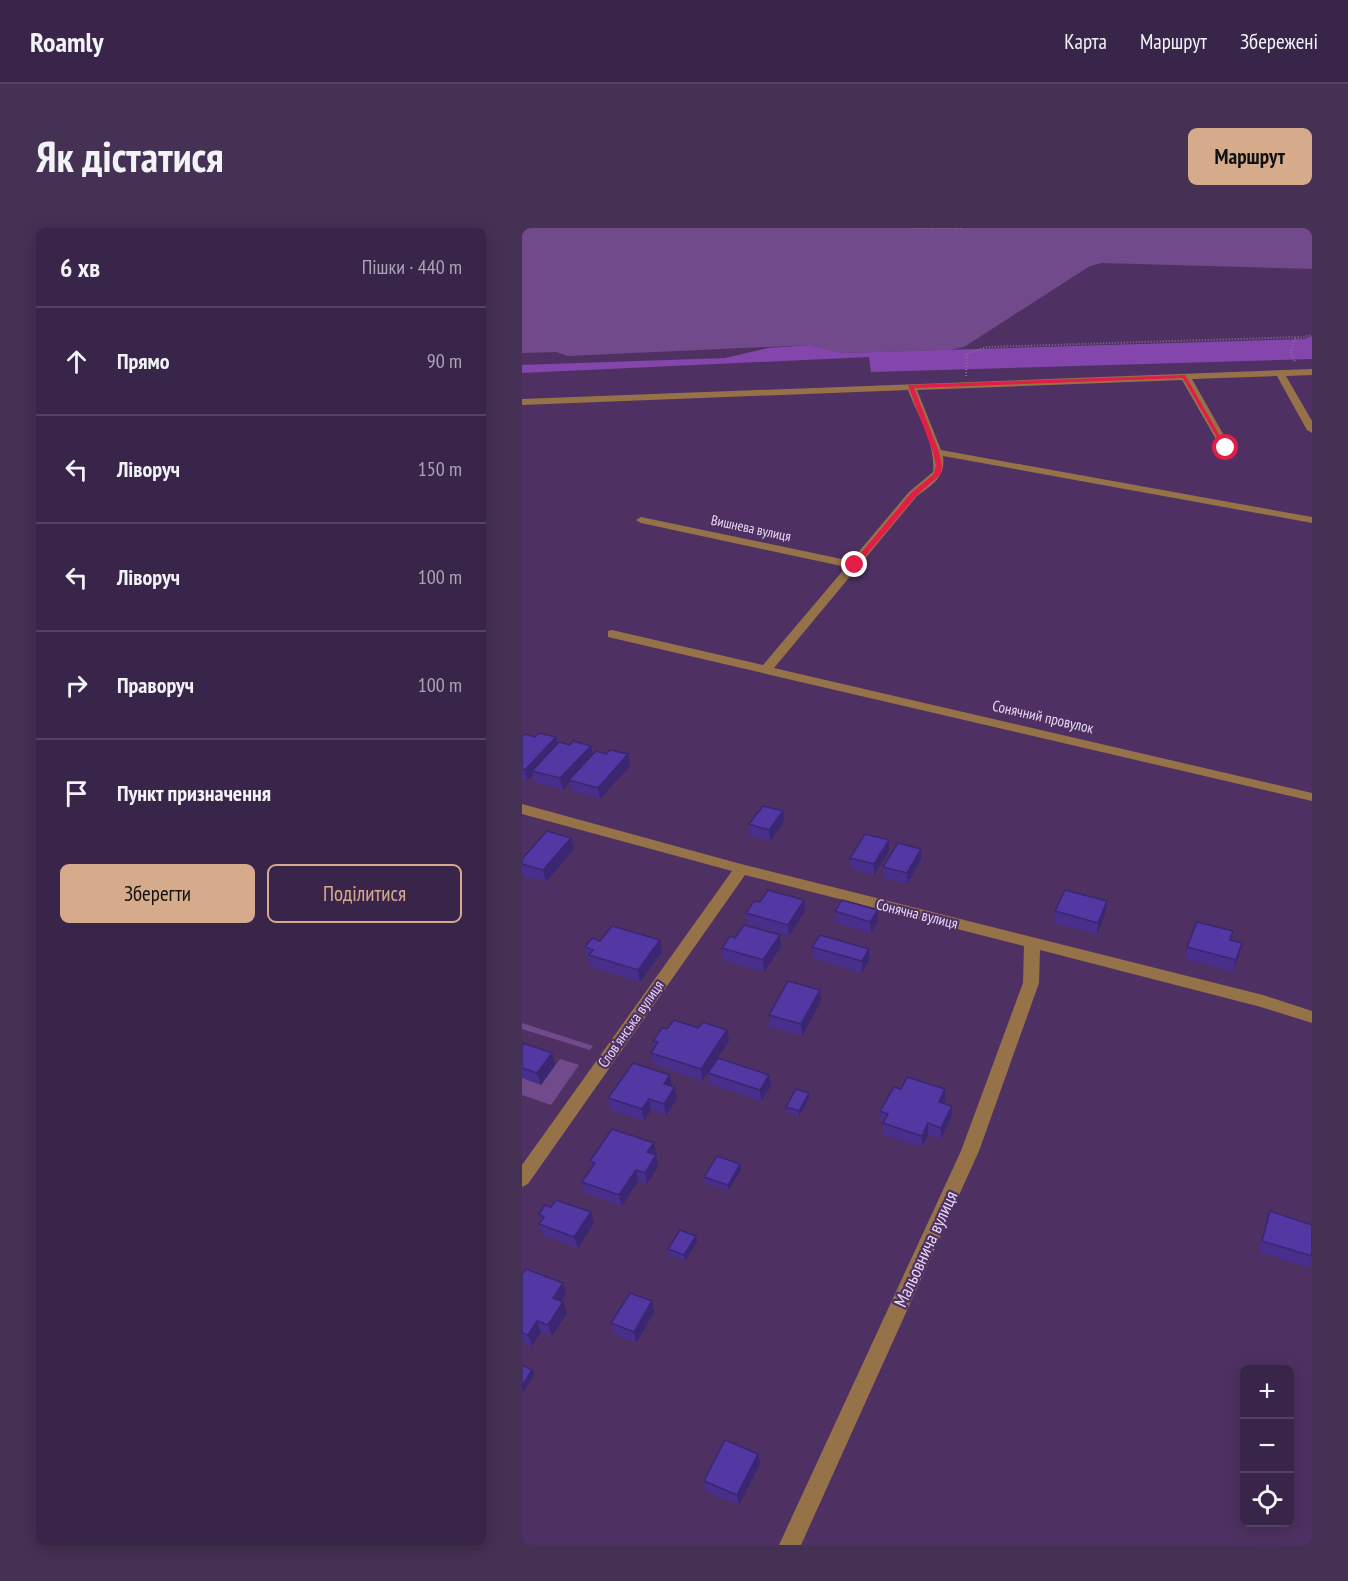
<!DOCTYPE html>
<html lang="uk">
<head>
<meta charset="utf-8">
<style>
	body { margin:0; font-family:"PT Sans Narrow",sans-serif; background:#453154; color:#f1f3f6 }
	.controls { position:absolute; right:18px; bottom:18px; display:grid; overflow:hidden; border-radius:9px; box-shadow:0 3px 15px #0003 }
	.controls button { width:54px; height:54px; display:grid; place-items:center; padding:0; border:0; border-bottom:2px solid #544262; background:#3a254a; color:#f1f3f6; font:30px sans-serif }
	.stop { position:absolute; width:18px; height:18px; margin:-14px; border:4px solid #e11d48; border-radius:50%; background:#fff }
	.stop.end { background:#e11d48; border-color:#fff; box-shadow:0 2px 6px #0008 }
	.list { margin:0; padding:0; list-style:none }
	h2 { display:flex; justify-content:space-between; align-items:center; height:78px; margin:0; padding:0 24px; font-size:26px }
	h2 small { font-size:20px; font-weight:400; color:#aba5b5 }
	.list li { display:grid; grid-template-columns:39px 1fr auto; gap:18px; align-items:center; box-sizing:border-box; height:108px; padding:0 24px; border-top:2px solid #544262 }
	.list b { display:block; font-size:22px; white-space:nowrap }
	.list em { font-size:20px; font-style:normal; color:#aba5b5 }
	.actions { display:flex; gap:12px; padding:18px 24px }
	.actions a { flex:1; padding:14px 0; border:2px solid #d6ab8b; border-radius:9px; text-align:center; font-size:21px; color:#d6ab8b }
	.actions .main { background:#d6ab8b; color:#111 }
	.icon { flex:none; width:33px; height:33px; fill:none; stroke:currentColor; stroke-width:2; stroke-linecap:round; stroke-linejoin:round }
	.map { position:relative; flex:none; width:790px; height:1317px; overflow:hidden; border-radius:9px }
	header { display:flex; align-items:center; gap:36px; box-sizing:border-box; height:84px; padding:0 30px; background:#3a254a; border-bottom:2px solid #544262 }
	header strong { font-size:28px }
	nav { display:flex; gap:33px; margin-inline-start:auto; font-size:21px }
	.intro { display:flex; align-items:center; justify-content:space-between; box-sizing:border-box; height:144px; padding:0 36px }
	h1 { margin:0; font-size:42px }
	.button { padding:15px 27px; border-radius:9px; background:#d6ab8b; color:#111; font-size:21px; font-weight:700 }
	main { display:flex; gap:36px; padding:0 36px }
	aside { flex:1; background:#3a254a; border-radius:9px; box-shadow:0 3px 15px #0003 }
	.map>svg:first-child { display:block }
	.green { fill:#714a8c }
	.forest { fill:#8446ac }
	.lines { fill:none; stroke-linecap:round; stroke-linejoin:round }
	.path { stroke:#876e98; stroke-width:2; stroke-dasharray:1 2; stroke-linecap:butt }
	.minor { fill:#967249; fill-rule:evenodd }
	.wall { fill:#472f8b }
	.shaded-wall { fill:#3a2671 }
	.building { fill:#5337a2; stroke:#3a2671; stroke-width:1.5 }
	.route { fill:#e11d48 }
	.labels { text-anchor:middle; stroke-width:4.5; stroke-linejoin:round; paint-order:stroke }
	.far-street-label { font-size:14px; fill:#e8d8f6; stroke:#4e3162 }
	.street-label { font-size:15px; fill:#e8d8f6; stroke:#4e3162 }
	.near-street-label { font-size:18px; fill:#e8d8f6; stroke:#4e3162 }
</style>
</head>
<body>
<header>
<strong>Roamly</strong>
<nav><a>Карта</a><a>Маршрут</a><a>Збережені</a></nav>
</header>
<div class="intro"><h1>Як дістатися</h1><a class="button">Маршрут</a></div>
<main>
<aside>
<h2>6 хв<small>Пішки · 440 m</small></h2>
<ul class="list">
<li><svg class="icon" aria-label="ahead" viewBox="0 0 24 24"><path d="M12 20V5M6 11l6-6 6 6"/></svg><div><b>Прямо</b></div><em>90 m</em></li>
<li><svg class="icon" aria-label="left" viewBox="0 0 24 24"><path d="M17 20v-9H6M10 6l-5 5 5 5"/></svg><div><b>Ліворуч</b></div><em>150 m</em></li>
<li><svg class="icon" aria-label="left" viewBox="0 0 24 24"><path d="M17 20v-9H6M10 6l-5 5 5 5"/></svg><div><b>Ліворуч</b></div><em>100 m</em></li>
<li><svg class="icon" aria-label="right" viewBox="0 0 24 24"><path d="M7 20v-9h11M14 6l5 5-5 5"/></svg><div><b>Праворуч</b></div><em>100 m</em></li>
<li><svg class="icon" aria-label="arrive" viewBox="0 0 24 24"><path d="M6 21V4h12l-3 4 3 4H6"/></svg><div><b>Пункт призначення</b></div></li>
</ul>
<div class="actions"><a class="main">Зберегти</a><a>Поділитися</a></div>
</aside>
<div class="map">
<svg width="790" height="1317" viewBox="0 0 790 1317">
	<rect width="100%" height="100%" fill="#4e3162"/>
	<!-- green -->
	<path class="green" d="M0 0H790V41L580 35 568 38 442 119 428 122 321 125 288 117 46 128 34 124 0 125Z
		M0 795 71 818 68 822 0 801Z
		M38 831 57 837 29 877 0 867V850L19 856Z"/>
	<!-- forest -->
	<path class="forest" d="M790 108V131L349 144 347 129 0 145V137L203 130 246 120 288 117 321 125 782 111Z"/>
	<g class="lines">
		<!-- path -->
		<path class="path" d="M393 0H441
			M773 133 768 124 773 111 790 107
			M444 148 445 126 465 119 778 109"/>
		<!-- minor -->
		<path class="minor" d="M790 141V147L764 148 790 193V205L785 202 755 148 670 151 709 220 704 223 699 220 660 152 395 162 419 222 790 289V295L421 228C424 249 410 257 395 268L252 440 790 565V573L86 409V403L90 402 241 437 324 339 119 295 114 292 119 289 329 333 387 264 411 244C414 216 396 188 386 162L0 177V171Z
			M0 576 219 636 741 767 790 783V795L739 779 518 722 517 755 457 923 279 1317H257L439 923 501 755 502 718 223 647 6 956 0 959V937L210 643 0 586Z"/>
	</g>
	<!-- wall -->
	<path class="wall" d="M0 509H34L36 516 69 518 71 527 108 538 78 571 50 563 48 554 41 562 13 554 11 547 5 553 0 551Z
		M262 594 248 613 228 607 227 596Z
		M49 610 52 621 24 654 0 647V631Z
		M367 612V623L352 647 329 641 328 630Z
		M399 621V632L385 656 362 650 361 639Z
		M282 672 283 683 267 708 225 696 224 685 238 674Z
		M585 673 584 684 575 706 532 695 533 683Z
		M313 683 356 694 349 705 314 695Z
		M78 713 140 724 118 754 69 739 67 731H65L63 719Z
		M720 715 711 744 663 731 665 719Z
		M259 719 242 744 201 732 200 720Z
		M290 719 347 721V732L340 745 291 730Z
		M299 773 280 808 248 799 247 787Z
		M176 800 205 802 207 813 180 853 131 836 129 825 132 820 131 813 145 801Z
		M0 815 33 837 19 857 0 850Z
		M186 845 247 847 249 858 239 873 188 856Z
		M150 858 155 871 144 887 129 882 122 893 88 882 86 870Z
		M379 861H423V872L422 876 430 878 429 890 419 911 406 907 400 919 361 907V895H359L358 883Z
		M287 865V870L277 888 265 884 264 879Z
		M132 915 136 939 125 956 116 953 100 978 63 965 60 954 69 940 68 933Z
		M218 936 219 942 206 963 183 955 182 949Z
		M29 979 72 995 56 1020 21 1007 17 996 19 993 17 986Z
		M748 983 790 997V1032L787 1040 737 1024Z
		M174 1008 175 1014 163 1033 147 1027 146 1021Z
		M0 1046 41 1055 44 1066 39 1073 41 1074 45 1085 30 1108 19 1104 10 1118 0 1114Z
		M130 1073 132 1084 114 1115 92 1106 89 1095Z
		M236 1226 238 1236 217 1277 184 1264 182 1253Z"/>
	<!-- shaded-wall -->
	<path class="shaded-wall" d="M34 509 37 521 10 543 11 547 5 553 3 542Z
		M69 518 71 529 47 552 48 554 41 562 38 550Z
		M106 526 108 538 78 571 76 560Z
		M261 583 262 594 248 613 247 602Z
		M49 610 52 621 24 654 21 642Z
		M367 612V623L352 647V636Z
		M399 621V632L385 656V645Z
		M282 672 283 683 267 708 266 697Z
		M585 673 584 684 575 706 576 695Z
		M356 682V694L349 705 348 694Z
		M258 707 259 719 242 744 241 732Z
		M138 712 140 724 118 754 116 742Z
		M720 715 717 727 711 744 714 732Z
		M347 721V732L340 745V733Z
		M298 762 299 773 280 808 279 796Z
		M205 802 207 813 180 853 179 841Z
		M30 825 33 837 19 857 15 845Z
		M148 847 150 858 142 856Z
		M247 847 249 858 239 873 238 862Z
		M153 859 155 871 144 887 142 876Z
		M423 861V872L417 885V874Z
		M287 865V870L277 888V883Z
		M127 871 129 882 122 893 120 881Z
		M430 878 429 890 419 911V900Z
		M406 895V907L400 919V908Z
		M132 915 134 926 127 936 125 924Z
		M134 927 136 939 125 956 123 945Z
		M218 936 219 942 206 963V957Z
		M114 942 116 953 100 978 97 967Z
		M69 984 72 995 56 1020 52 1009Z
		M174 1008 175 1014 163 1033 162 1027Z
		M41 1055 44 1066 34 1081 31 1070Z
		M130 1073 132 1084 114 1115 112 1104Z
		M41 1074 45 1085 30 1108 26 1097Z
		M15 1093 19 1104 10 1118 6 1107Z
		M10 1142 12 1147 0 1166V1158Z
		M236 1226 238 1236 217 1277 215 1267Z"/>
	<!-- building -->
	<path class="building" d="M17 505 34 509 3 542 0 541V509L3 506 13 509Z
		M51 513 69 518 38 550 10 543 37 514 48 517Z
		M88 522 106 526 76 560 47 552 74 523 84 526Z
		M241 578 261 583 247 602 227 596Z
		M25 603 49 610 21 642 0 636V631Z
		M343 606 367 612 352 636 328 630Z
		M376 615 399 621 385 645 361 639Z
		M246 662 282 672 266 697 224 685 232 673 238 674Z
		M543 662 585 673 576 695 533 683Z
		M320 672 356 682 348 694 313 683Z
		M675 694 711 703 708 712 720 715 714 732 665 719Z
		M222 697 258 707 241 732 200 720 208 708 213 710Z
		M90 698 138 712 116 742 67 727 71 722 63 719 70 710 78 713Z
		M298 707 347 721 340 733 290 719Z
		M266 753 298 762 279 796 247 787Z
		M152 792 176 800 181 794 205 802 179 841 129 825 136 814 131 813 140 800 145 801Z
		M0 815 30 825 15 845 0 840Z
		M196 830 247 847 238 862 186 845Z
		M111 835 148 847 142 856 153 859 142 876 127 871 120 881 86 870Z
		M385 849 423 861 417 874 430 878 419 900 406 895 400 908 361 895 366 886 358 883 372 859 379 861Z
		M274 861 287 865 277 883 264 879Z
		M90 901 132 915 125 924 134 927 123 945 114 942 97 967 60 954 73 935 68 933Z
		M195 928 218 936 206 957 182 949Z
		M34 972 69 984 52 1009 17 996 22 989 17 986 23 977 29 979Z
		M748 983 790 997V1028L740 1013Z
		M158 1002 174 1008 162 1027 146 1021Z
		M4 1041 41 1055 31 1070 41 1074 26 1097 15 1093 6 1107 0 1105V1046Z
		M108 1065 130 1073 112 1104 89 1095Z
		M0 1137 10 1142 0 1158Z
		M203 1212 236 1226 215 1267 182 1253Z"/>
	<!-- route -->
	<path class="route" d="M663 147 706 222 701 220 661 150 392 160 417 224 420 237 419 246 394 268 335 338 329 337 389 265 412 246 414 237 411 224 386 157Z"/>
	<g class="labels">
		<!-- far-street labels -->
		<g class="far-street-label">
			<text transform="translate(229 300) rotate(12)" y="5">Вишнева вулиця</text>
		</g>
		<!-- street labels -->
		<g class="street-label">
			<text transform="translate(521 489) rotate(13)" y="5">Сонячний провулок</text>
			<text transform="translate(395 686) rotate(14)" y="5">Сонячна вулиця</text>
			<text transform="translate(109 796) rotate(-55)" y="5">Словʼянська вулиця</text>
		</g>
		<!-- near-street labels -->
		<g class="near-street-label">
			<text transform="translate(404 1021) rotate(-65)" y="6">Мальовнича вулиця</text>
		</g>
	</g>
</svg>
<div class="controls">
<button>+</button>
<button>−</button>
<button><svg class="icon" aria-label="locate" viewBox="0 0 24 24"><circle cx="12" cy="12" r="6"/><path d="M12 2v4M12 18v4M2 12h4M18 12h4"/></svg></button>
</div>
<div class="stop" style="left:704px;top:220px"></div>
<div class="stop end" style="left:333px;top:337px"></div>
</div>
</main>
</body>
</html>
